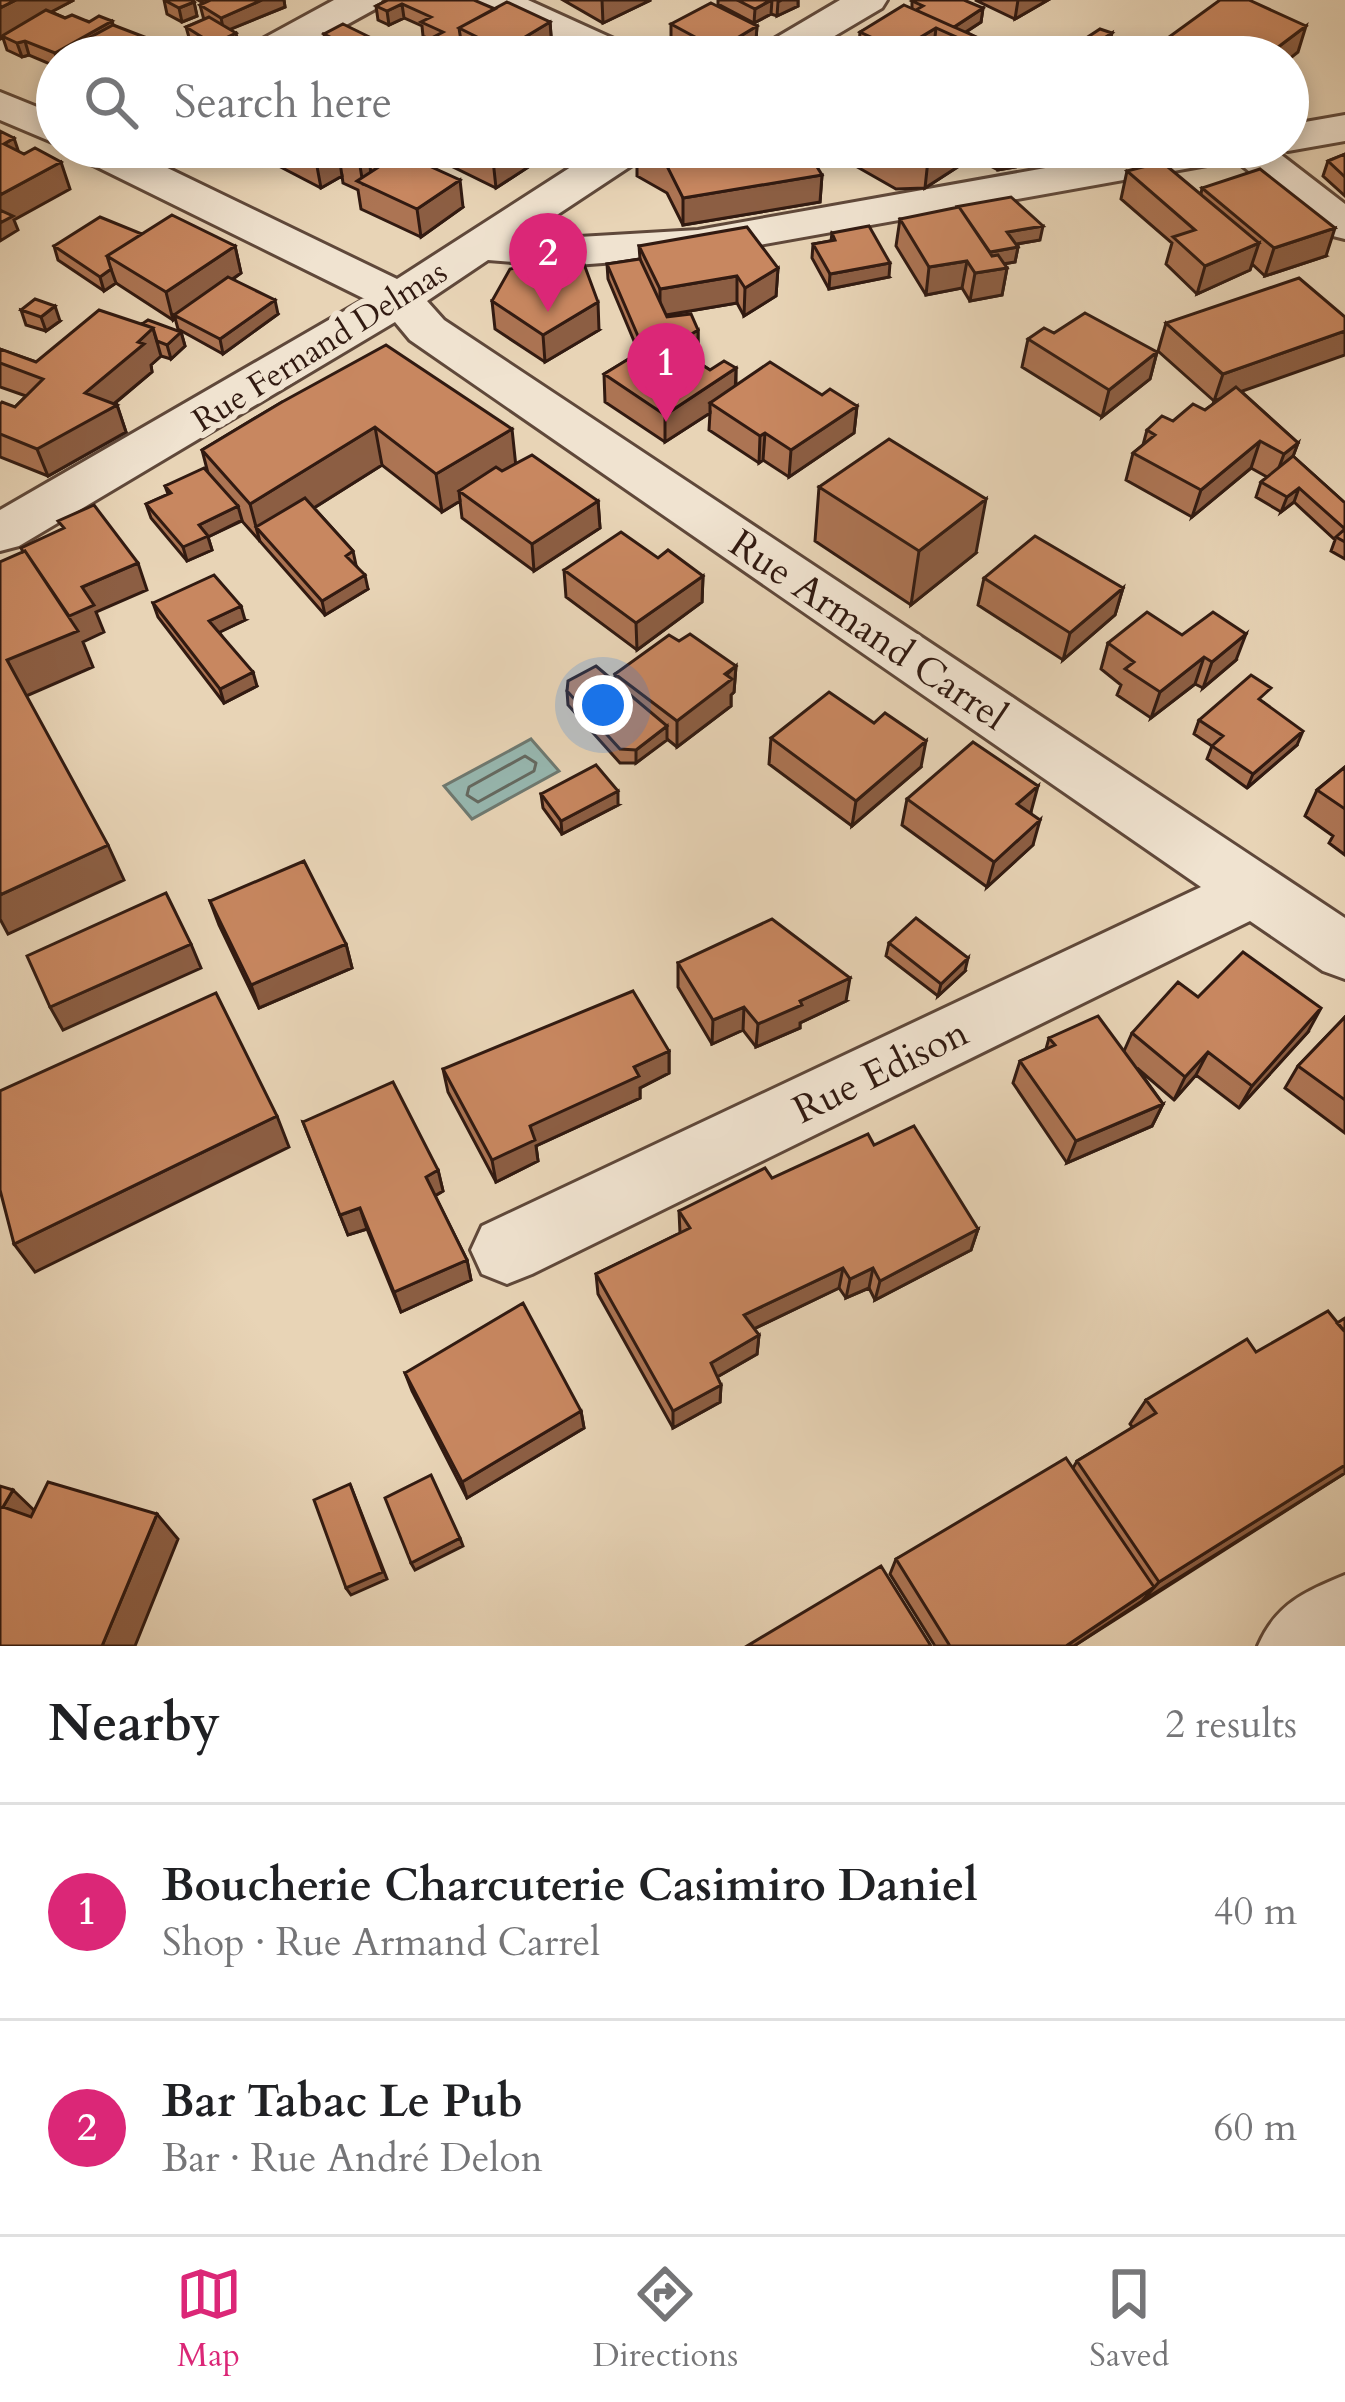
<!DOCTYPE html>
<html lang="en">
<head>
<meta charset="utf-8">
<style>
	body { margin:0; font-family:Cardo,serif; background:#f6f6f6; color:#202124 }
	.you { position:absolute; left:603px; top:705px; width:42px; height:42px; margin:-30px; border:9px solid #fff; border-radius:50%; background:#1a73e8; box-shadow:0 0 0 18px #1a73e833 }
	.badge { display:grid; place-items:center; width:78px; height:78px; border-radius:50%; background:#db2777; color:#fff; font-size:39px; font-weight:700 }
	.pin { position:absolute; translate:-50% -99px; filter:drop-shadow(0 3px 6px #0008) }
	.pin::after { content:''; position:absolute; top:63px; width:42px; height:36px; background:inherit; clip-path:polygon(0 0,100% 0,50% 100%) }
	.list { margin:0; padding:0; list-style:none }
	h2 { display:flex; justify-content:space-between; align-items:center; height:156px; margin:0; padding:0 48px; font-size:51px }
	h2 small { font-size:39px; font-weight:400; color:#757577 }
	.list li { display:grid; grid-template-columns:78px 1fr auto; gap:36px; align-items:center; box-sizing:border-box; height:216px; padding:0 48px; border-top:3px solid #e0e0e0 }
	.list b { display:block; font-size:45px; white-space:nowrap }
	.list p { margin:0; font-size:39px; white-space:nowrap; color:#757577 }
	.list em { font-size:39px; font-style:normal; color:#757577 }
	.icon { flex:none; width:66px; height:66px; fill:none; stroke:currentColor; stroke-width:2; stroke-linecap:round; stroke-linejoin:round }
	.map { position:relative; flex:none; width:1345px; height:1646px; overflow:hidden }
	.search { position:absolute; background:#fff; box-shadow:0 6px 18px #0003; left:36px; right:36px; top:36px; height:132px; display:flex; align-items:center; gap:30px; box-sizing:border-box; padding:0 42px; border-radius:66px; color:#757577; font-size:45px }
	.sheet { height:588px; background:#fff }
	nav { display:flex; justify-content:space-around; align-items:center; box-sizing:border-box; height:168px; border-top:3px solid #e0e0e0; background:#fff; font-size:33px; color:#757577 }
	nav a { display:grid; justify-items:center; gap:6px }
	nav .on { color:#db2777 }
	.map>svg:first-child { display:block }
	.water { fill:#97b8b1; stroke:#6e7971; stroke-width:3 }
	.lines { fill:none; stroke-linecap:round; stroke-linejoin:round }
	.shore { stroke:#646961; stroke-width:3 }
	.minor-casing { stroke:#5f483a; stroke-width:6 }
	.minor { fill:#f0e3d0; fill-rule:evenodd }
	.wall { fill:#ac7453; stroke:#311a11; stroke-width:3 }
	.shaded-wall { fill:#8c5e43; stroke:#311a11; stroke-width:3 }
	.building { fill:#c88760; stroke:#311a11; stroke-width:3 }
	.labels { text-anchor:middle; stroke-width:12; stroke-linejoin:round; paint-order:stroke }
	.far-street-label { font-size:33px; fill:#311a11; stroke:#f0e3d0 }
	.street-label { font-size:39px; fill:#311a11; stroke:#f0e3d0 }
</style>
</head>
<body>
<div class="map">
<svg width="1345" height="1646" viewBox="0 0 1345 1646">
	<rect width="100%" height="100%" fill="#e8d4b6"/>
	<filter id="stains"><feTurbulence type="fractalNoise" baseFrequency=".00167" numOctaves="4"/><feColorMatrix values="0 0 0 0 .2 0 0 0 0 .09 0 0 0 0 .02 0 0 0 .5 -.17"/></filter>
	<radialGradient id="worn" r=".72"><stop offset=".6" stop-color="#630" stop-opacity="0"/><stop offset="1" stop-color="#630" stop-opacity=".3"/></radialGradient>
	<!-- water -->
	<path class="water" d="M531 739 559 771 472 819 444 786Z"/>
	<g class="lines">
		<!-- shore -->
		<path class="shore" d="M525 756 536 763 534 771 478 802 467 795 469 787Z"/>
		<!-- minor casing -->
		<g class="minor-casing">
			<path id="minor" d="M334 0H382L377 8 288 57H238L244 49Z
				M477 0H528L636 49 642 57H589L482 8Z
				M840 0H887L882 8 799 57H751L757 49Z
				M0 92 57 115V144L0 120Z
				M1345 115V141L1288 151 1273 147H1288V125Z
				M69 147H124L397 279 602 147H652L646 156 525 236 562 238 698 230 1163 147H1271L1345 204V239L1329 235 1235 160 698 256 562 266 488 260 427 301 444 320 1345 918V979L1323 971 1250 921 532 1274 507 1284 482 1274 471 1250 482 1226 1201 887 410 340 395 322 19 546 0 551V510L365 299 75 156Z
				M1345 1575V1646H1258C1276 1604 1304 1592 1345 1575Z"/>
		</g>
		<!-- minor -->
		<use href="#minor" class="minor"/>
	</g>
	<!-- wall -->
	<path class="wall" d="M0 0H74L51 12 65 18 113 25 178 57H57V67L29 55 22 57 7 50 3 38 0 39Z
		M164 0 194 2 197 16 182 22 167 14Z
		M198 0H284L285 7 230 29 239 47 215 57 190 41 186 27 204 20 200 5 203 3Z
		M388 0 495 9 550 22 552 49 540 57H466L462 55 459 57H432L428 55 426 41 429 39 423 36 422 26 404 18 389 25 378 20 376 6Z
		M563 0H651L603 23Z
		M718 0H798V6L777 16 771 14 754 23 718 4Z
		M975 0H1048L1015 19Z
		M912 1 983 8 981 22 966 32 1014 57H938L933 55 929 57H858L860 32 912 8Z
		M671 24 757 26 756 40 729 57H693L688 55V48L671 38Z
		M324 34 410 57H344L326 48Z
		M1077 44 1109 47 1104 51 1103 57H1075Z
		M213 147H421L423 163 463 207 421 237 361 209 358 190 343 183 342 176 321 188 269 161 248 153 236 159Z
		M440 147H559L496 188 441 161Z
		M853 147H1032L1022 154 1020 166 998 170 973 157 925 188 896 189 852 164Z
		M637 149 738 160 822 175 820 202 683 225 667 193 637 176Z
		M1345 154V196L1323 176 1328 161Z
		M1127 171 1201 194 1202 188 1326 256 1265 276 1252 264 1250 270 1197 294 1166 264 1172 243 1121 199Z
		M900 219 1040 240 1016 244 1018 247 1015 262 1004 264 1007 268 1002 295 970 301 962 288 926 295 896 246Z
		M832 233 889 277 829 289 812 258 813 244 831 241Z
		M142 234 235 246 241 273 233 279 278 314 223 354 178 329 175 318 173 320 116 283 104 291 58 260 54 246Z
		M639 246 778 268 776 296 744 316 737 303 666 315 698 330V344L684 353 710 370 736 368V385L822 395 857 406 854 433 789 477 763 460 759 463 709 430 710 413 665 442 605 402 604 374 639 353 608 279 607 264 640 259Z
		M492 301 599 330 545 362 495 329Z
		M21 310 60 321 46 331 26 325Z
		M1166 323 1298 443 1293 456 1345 503V559L1331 551 1335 540 1294 502 1281 512 1256 497 1261 482 1267 477 1251 468 1192 517 1126 480 1133 453 1143 445 1147 430 1205 410 1219 400 1214 401 1158 351Z
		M142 324 181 332 185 346 171 359 161 356 151 365 152 372 114 404 117 405 126 432 48 476 0 457V404L15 407 26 396 0 387V349L36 362Z
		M1054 333 1157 352 1150 379 1102 417 1022 367 1028 339Z
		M282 402 516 464 598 501 600 528 534 571 462 518 460 501 442 512 382 465 314 508 353 551 356 565 368 589 325 615 242 521 208 537 212 550 187 561 151 518 146 504 168 494 165 486 208 473 202 450Z
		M819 487 976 553 911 605 815 541Z
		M658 558 703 576 702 602 637 650 566 597 564 570Z
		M984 578 1123 588 1115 615 1063 660 978 605Z
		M153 603 245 620 219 632 257 686 224 703 158 617Z
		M1182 635 1236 660 1203 688 1195 684 1151 718 1117 695 1121 685 1101 669 1108 643Z
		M679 641 736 666 734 692 731 695V706L677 747 667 739 636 763H620L568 705 567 691 615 682V674Z
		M1264 703 1297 745 1247 788 1207 759 1212 746 1194 734 1199 720Z
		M874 723 921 767 852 826 769 764 771 738Z
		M1345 767V855L1329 843 1333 836 1305 816 1317 790Z
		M541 794 618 805 562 834 543 808Z
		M907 799 1031 812 1033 845 987 887 902 825Z
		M210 901 346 944 352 968 259 1008 219 925Z
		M889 943 965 971 938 996 886 956Z
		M678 963 846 1001 800 1023V1028L756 1047 743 1030 712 1044 678 987Z
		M1198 997 1308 1032 1239 1108 1196 1075 1174 1100 1137 1068 1163 1104 1152 1126 1067 1163 1013 1083 1020 1061 1046 1049 1049 1038 1124 1051 1132 1033Z
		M1345 1017V1133L1285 1088 1298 1066Z
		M669 1051V1073L640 1088V1098L536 1146 538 1161 496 1182 448 1092 443 1069Z
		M303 1122 438 1170 443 1191 435 1196 467 1260 471 1280 401 1312 367 1229 348 1235Z
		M874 1145 978 1229 971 1250 875 1300 869 1288 846 1298 839 1288 754 1329 759 1335 757 1354 717 1377 721 1385 720 1402 673 1428 598 1294 596 1274 680 1233 679 1211Z
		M405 1373 581 1411 584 1428 467 1498 412 1391Z
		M1146 1400 1345 1473 1074 1646H935L890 1574 896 1559 1073 1468 1077 1461 1133 1428 1130 1424Z"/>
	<!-- shaded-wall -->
	<path class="shaded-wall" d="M16 0H74L0 39V8Z
		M262 0H284L285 7 224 32 221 18Z
		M602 0H651L603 23Z
		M772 0 771 14 754 23 755 9Z
		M782 0H798V6L777 16 778 2Z
		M1018 0H1048L1015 19Z
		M194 2 197 16 182 22 179 8Z
		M402 4 404 18 389 25 387 11Z
		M983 8 981 22 958 37 947 32Z
		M112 21 116 35 63 52 64 57H57V62L55 53Z
		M550 22 552 49 540 57H521L520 40Z
		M757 26 756 40 729 57H712V53Z
		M1306 26 1298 52 1288 60V57H1265Z
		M936 28 933 55 929 57H898L899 50Z
		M236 33 239 47 216 57 213 44Z
		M1112 33 1109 47 1104 51 1103 57H1098L1095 44Z
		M25 41 29 55 22 57 17 43Z
		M461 41 462 55 459 57H445L444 50Z
		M176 49 178 57H161Z
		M14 138 23 165 4 144Z
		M233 147H246L248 153 236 159Z
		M340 147H371L369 160 373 187 363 184 360 166 339 156 342 176 321 188 316 161Z
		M411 147H421L424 168 401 153Z
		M514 147H559L496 188 493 160Z
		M950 147H975L973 157 925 188 928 160Z
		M1002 147H1032L1022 154 1020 166 998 170Z
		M61 162 70 189 14 220 18 230 0 241V195Z
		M822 175 820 202 683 225V198Z
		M460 180 463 207 421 237 417 209Z
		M1043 226 1040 240 1005 246 1007 232Z
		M1335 228 1326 256 1265 276 1274 248Z
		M1259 243 1250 270 1197 294 1205 266Z
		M235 246 241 273 178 317 174 315 175 318 173 320 166 292Z
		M1018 247 1015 262 984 267 986 253Z
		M967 261 962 288 926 295 929 267Z
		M890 263 889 277 829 289 830 274Z
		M778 268 776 296 744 316 745 288Z
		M1007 268 1002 295 970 301 975 273Z
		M111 269 116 283 104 291 100 277Z
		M737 276V303L660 316V289Z
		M275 300 278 314 223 354 220 339Z
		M598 302 599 330 545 362 543 335Z
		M55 306 60 321 46 331 41 317Z
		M153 328 161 356 151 365 152 372 104 412 117 405 126 432 48 476 37 449 85 393Z
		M698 330V344L648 375V360Z
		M1345 331V355L1214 401 1223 374Z
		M181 332 185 346 171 359 167 345Z
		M1157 352 1150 379 1102 417 1109 390Z
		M736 368 735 396 710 403V413L665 442V415Z
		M857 406 854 433 789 477 791 450Z
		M375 427 382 465 266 538 256 527 260 542 250 504Z
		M512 429 516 467 459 491 460 501 442 512 436 474Z
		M765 433 763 460 759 463 760 436Z
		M1260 441 1251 468 1192 517 1201 490Z
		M1298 443 1288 470 1274 481 1284 454Z
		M1299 488 1294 502 1281 512 1287 497Z
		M986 499 976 553 911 605 919 551Z
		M598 501 600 528 534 571 532 544Z
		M238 506 242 520 208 537 212 550 187 561 183 547 199 525Z
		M138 563 147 590 96 612 104 632 83 642 93 667 24 697 7 660 67 617 82 587Z
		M365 575 368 589 325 615 322 601Z
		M703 576 702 602 637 650 636 623Z
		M1123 588 1115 615 1063 660 1070 633Z
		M241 606 245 620 214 635 209 621Z
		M1246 634 1236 660 1203 688 1212 662Z
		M1204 657 1195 684 1151 718 1160 692Z
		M736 666 734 692 731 695V706L677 747V721Z
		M253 672 257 686 224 703 220 689Z
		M667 726V740L636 763V750Z
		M1303 731 1297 745 1247 788 1253 774Z
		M926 741 921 767 852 826 856 801Z
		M1038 786 1031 812 1010 829 1017 804Z
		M618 791V805L562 834 561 821Z
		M1040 820 1033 845 987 887 994 862Z
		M108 845 124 880 8 934 0 919V895Z
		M191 944 201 968 63 1030 50 1007Z
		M346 944 352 968 259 1008 251 985Z
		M968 958 965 971 938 996 941 984Z
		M850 978 846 1001 800 1023V1028L756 1047 758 1024 800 1001Z
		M744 1007 743 1030 712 1044 713 1020Z
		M1321 1008 1308 1032 1239 1108 1252 1086Z
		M669 1051V1073L640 1088V1098L536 1146 538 1161 496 1182 492 1160 530 1126 634 1067Z
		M1208 1052 1196 1075 1174 1100 1185 1077Z
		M1163 1104 1152 1126 1067 1163 1076 1141Z
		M277 1116 289 1147 35 1272 14 1244Z
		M438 1170 443 1191 431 1198 426 1177Z
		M360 1208 367 1229 348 1235 340 1215Z
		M978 1229 971 1250 875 1300 880 1281Z
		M467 1260 471 1280 401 1312 394 1292Z
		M843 1268 839 1288 743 1334 744 1315Z
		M873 1268 869 1288 846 1298 850 1279Z
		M759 1335 757 1354 710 1381 711 1363Z
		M721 1385 720 1402 673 1428V1411Z
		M581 1411 584 1428 467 1498 462 1482Z
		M1345 1465V1473L1142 1601 1159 1582Z
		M350 1484 387 1579 351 1595 346 1588Z
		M13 1490 40 1516 31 1532 3 1507Z
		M157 1514 178 1539 135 1646H102Z
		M460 1538 463 1546 415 1570 411 1563Z
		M1154 1587 1142 1601 1074 1646H1066Z"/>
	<!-- building -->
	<path class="building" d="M0 0H16L0 8Z
		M164 0H191L194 2 179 8Z
		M211 0H262L221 18 200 5Z
		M388 0H474L495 9 459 28 461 41 444 50 426 41 443 32 421 22 431 17 402 4 387 11 376 6Z
		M737 0H771L755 9Z
		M914 0H964L983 8 954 27 916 10 923 6 912 1Z
		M1220 0H1249L1306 26 1265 57H1158L1147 53Z
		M507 2 550 22 520 40 540 49 527 57H504L466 43 477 37 459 28Z
		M711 3 757 26 712 53 688 40 695 37 671 24Z
		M904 5 1015 54 1010 57H967L950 49 963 40 936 28 899 50 860 32Z
		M46 10 65 18 72 15 89 22 99 16 112 21 55 53 25 41 17 43 2 36Z
		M209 17 236 33 213 44 186 27Z
		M343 24 410 57H370L324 34Z
		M113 25 176 49 161 57H73L63 52Z
		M1100 29 1112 33 1095 44 1105 48 1098 54 1077 44Z
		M590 40 627 57H562Z
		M1114 50 1129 57H1105Z
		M0 131 14 138 4 144 24 154 35 148 61 162 0 195Z
		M289 147H340L316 161Z
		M354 147H411L401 153 460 180 417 209 357 181 380 166 369 160 360 166 339 156Z
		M466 147H514L493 160Z
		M640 147H728L738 160 806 149 822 175 683 198 667 166 637 149Z
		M872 147H950L928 160 899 161Z
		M1345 154V177L1328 161Z
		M1162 162 1259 243 1205 266 1173 237 1195 230 1127 171Z
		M1260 169 1335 228 1274 248 1202 188Z
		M1011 197 1043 226 1007 232 1018 247 990 252 959 207H955Z
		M959 207 992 256 998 255 1007 268 975 273 967 261 929 267 900 219Z
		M0 210 13 216 0 223Z
		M172 215 235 246 166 292 107 256Z
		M100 217 142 234 107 256 111 269 100 277 54 246Z
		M869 226 890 263 830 274 813 244 835 240 832 233Z
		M747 227 778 268 745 288 737 276 660 289 639 246Z
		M581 256 598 302 543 335 492 301 510 269Z
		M640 259 667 317 691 314 698 330 672 346 661 339 644 350 607 264Z
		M228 277 275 300 220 339 174 315Z
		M1299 278 1345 317V331L1223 374 1166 323Z
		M35 299 55 306 41 317 21 310Z
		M99 310 153 328 138 342 144 344 85 393 117 405 37 449 0 434V404L2 402 15 407 43 379 0 363V349L36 362Z
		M1085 313 1157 352 1109 390 1028 339 1044 328 1054 333Z
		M148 320 181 332 167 345 157 341 153 328 142 324Z
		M661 339 710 370 724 361 736 368 665 415 604 374Z
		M386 345 512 429 436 474 375 427 250 504 202 450 282 402Z
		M770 362 822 395 830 389 857 406 791 450 765 433 760 436 710 403Z
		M1236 387 1298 443 1284 454 1260 441 1201 490 1133 453 1155 435 1147 430 1162 416 1173 421 1193 404 1205 410Z
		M889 439 986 499 919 551 819 487Z
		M532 455 598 501 532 544 459 491 496 467 502 471Z
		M1293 456 1345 503V529L1299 488 1287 497 1261 482Z
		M204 468 238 506 199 525 208 536 183 547 146 504 171 493 165 486Z
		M305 498 353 551 346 556 365 575 322 601 256 527Z
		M94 505 138 563 82 587 94 605 69 616 25 551 23 552 21 548 64 528 58 521Z
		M1345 529V542L1336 537Z
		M621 532 658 558 668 550 703 576 636 623 564 570Z
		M1035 536 1123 588 1070 633 984 578Z
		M25 551 78 631 7 660 108 845 0 895V562Z
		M214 575 241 606 209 621 253 672 220 689 153 603Z
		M1147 612 1182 635 1213 612 1246 634 1212 662 1204 657 1160 692 1125 669 1134 662 1108 643Z
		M690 634 736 666 725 674 732 679 677 721 615 674 669 635 679 641Z
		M596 666 667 726 636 750 620 749 567 691 568 681Z
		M1251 675 1271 688 1259 699 1303 731 1253 774 1212 746 1223 736 1199 720Z
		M829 692 874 723 885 713 926 741 856 801 771 738Z
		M973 742 1038 786 1017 804 1040 820 994 862 907 799Z
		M596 765 618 791 561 821 541 794Z
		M1345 767V809L1317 790Z
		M304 861 346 944 251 985 210 901Z
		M166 893 191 944 50 1007 27 956Z
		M916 918 968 958 941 984 889 943Z
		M772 919 850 978 800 1001 802 1005 758 1024 744 1007 713 1020 678 963Z
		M1243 952 1321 1008 1252 1086 1208 1052 1185 1077 1132 1033 1178 982 1198 997Z
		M633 991 669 1051 634 1067 639 1076 530 1126 535 1140 492 1160 443 1069Z
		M216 993 277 1116 14 1244 0 1190V1091Z
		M1098 1016 1163 1104 1076 1141 1020 1061 1055 1045 1049 1038Z
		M1345 1017V1100L1298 1066Z
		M393 1082 438 1170 426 1177 467 1260 394 1292 360 1208 340 1215 303 1122Z
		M914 1126 978 1229 880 1281 873 1268 850 1279 843 1268 744 1315 759 1335 711 1363 721 1385 673 1411 596 1274 690 1228 679 1211 765 1168 772 1178 868 1134 874 1145Z
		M523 1303 581 1411 462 1482 405 1373Z
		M1328 1311 1345 1332V1465L1159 1582 1077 1461 1156 1413 1146 1400 1247 1339 1256 1352Z
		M1345 1318V1332L1337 1323Z
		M1066 1458 1154 1587 1066 1646H950L896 1559Z
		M431 1475 460 1538 411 1563 385 1498Z
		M48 1482 157 1514 102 1646H0V1486L13 1490 3 1507 31 1517Z
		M350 1484 383 1572 346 1588 314 1500Z
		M881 1566 931 1646H747Z"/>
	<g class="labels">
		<!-- far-street labels -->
		<g class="far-street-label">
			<text transform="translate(319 345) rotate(-32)" y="12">Rue Fernand Delmas</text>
		</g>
		<!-- street labels -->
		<g class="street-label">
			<text transform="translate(869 629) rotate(34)" y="14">Rue Armand Carrel</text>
			<text transform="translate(880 1070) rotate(-26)" y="14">Rue Edison</text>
		</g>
	</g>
	<rect width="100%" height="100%" filter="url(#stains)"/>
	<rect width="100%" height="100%" fill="url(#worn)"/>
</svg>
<div class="you"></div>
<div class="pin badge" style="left:666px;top:422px">1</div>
<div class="pin badge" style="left:548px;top:312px">2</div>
<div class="search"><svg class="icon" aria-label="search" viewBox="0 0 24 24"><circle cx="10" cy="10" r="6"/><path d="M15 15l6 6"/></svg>Search here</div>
</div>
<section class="sheet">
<h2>Nearby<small>2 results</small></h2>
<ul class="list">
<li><span class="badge">1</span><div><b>Boucherie Charcuterie Casimiro Daniel</b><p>Shop · Rue Armand Carrel</p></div><em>40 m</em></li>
<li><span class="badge">2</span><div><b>Bar Tabac Le Pub</b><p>Bar · Rue André Delon</p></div><em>60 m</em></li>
</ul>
</section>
<nav>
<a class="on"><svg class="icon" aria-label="map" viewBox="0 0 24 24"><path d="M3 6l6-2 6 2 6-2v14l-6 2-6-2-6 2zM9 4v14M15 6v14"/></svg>Map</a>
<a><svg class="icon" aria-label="directions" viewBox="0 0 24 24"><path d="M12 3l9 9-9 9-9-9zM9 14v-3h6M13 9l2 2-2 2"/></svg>Directions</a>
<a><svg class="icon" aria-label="saved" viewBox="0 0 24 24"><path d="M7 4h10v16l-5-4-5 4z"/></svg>Saved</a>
</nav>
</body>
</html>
